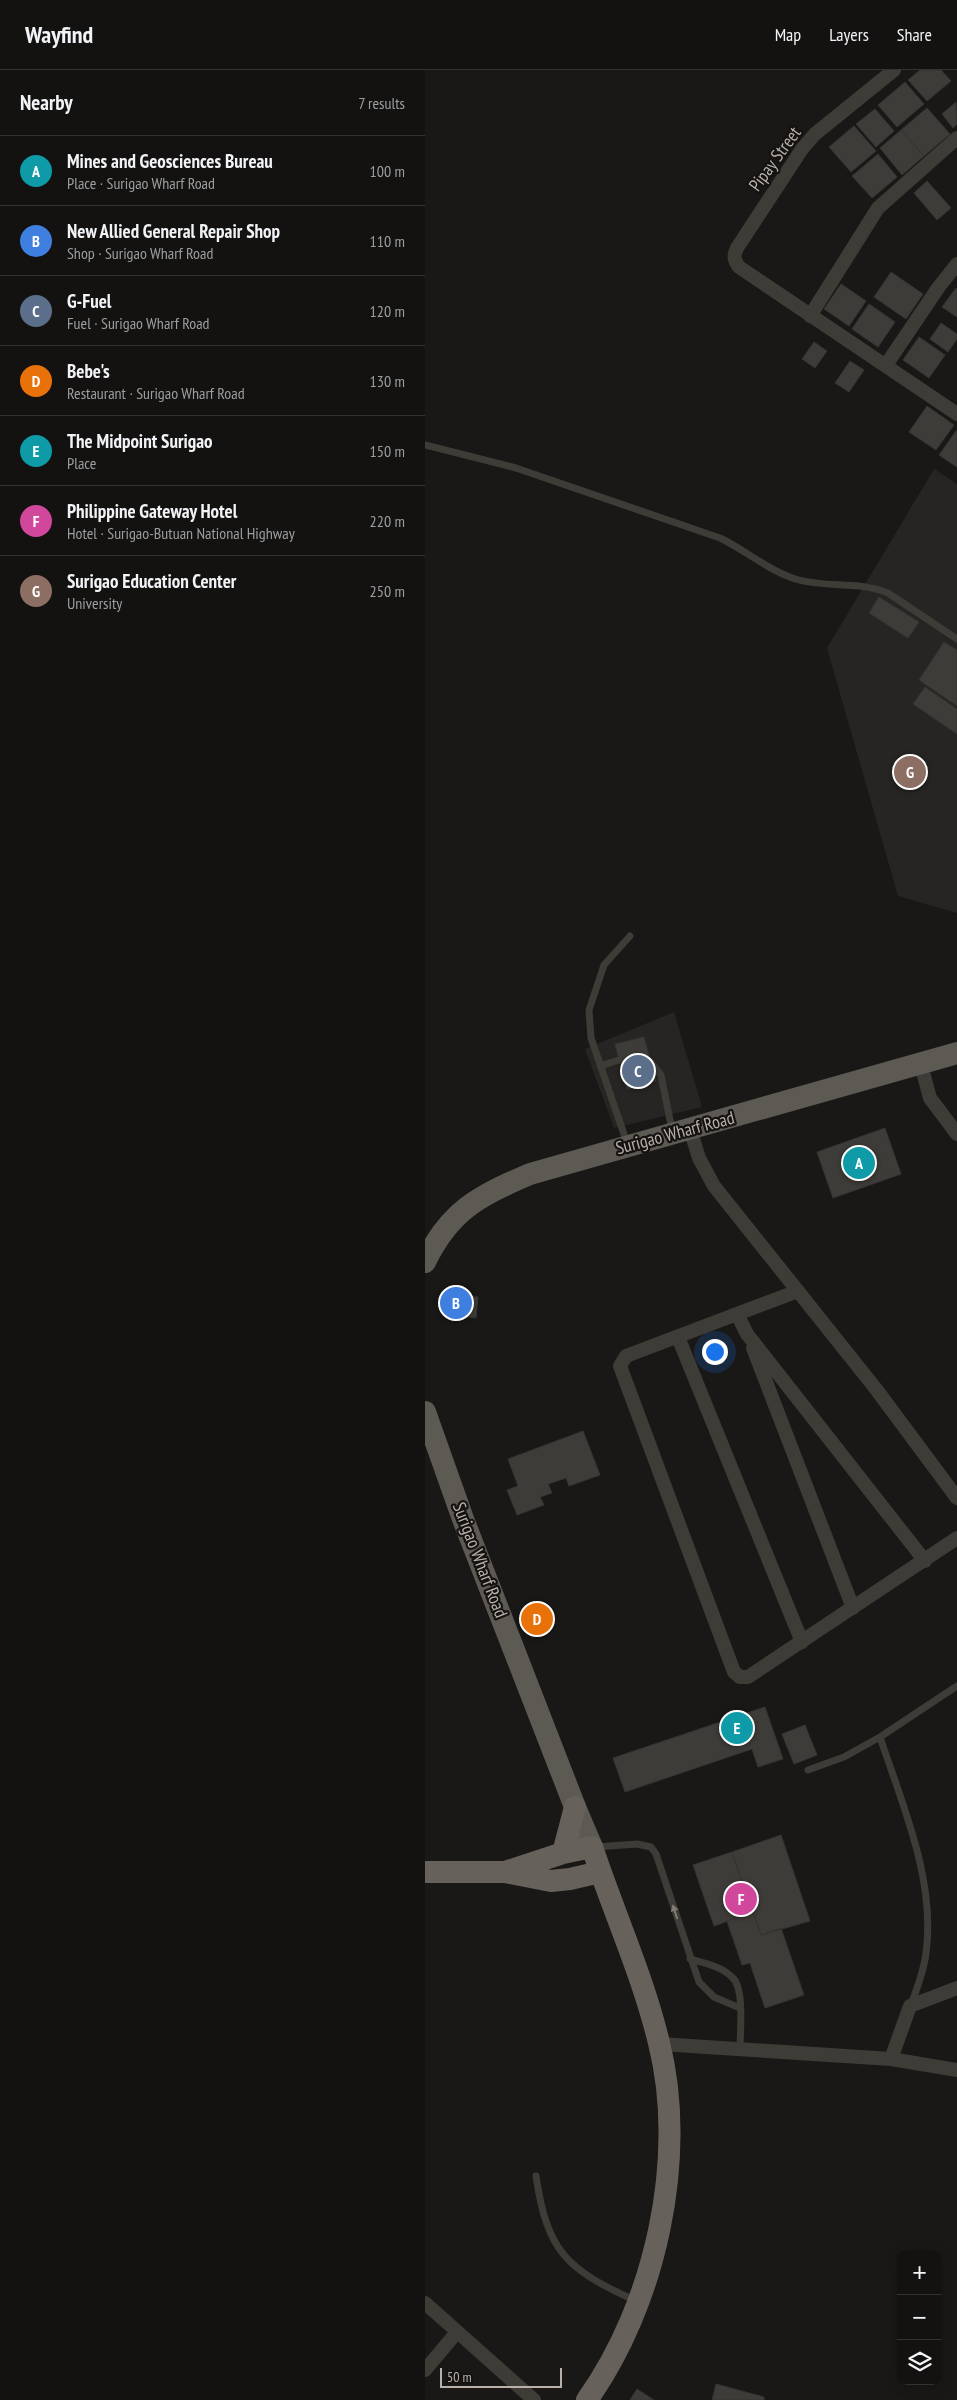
<!DOCTYPE html>
<html lang="en">
<head>
<meta charset="utf-8">
<style>
	body { margin:0; font-family:"PT Sans Narrow",sans-serif; background:#1c1b1a; color:#f1f3f6 }
	.controls { position:absolute; right:15px; bottom:15px; display:grid; overflow:hidden; border-radius:10px; box-shadow:0 2px 12px #0003 }
	.controls button { width:45px; height:45px; display:grid; place-items:center; padding:0; border:0; border-bottom:1px solid #323231; background:#131211; color:#f1f3f6; font:25px sans-serif }
	.scale { position:absolute; left:15px; bottom:12px; width:122px; box-sizing:border-box; padding-left:5px; border:2px solid #bab0a8; border-top:0; font-size:14px; line-height:18px; white-space:nowrap; color:#bab0a8; -webkit-text-stroke:4px #141312; paint-order:stroke }
	.you { position:absolute; left:289px; top:1281px; width:18px; height:18px; margin:-12px; border:4px solid #fff; border-radius:50%; background:#1a73e8; box-shadow:0 0 0 8px #1a73e833 }
	.badge { display:grid; place-items:center; width:32px; height:32px; border-radius:50%; background:#0b8043; color:#fff; font-size:16px; font-weight:700 }
	.pin { position:absolute; translate:-50% -50%; border:2px solid #fff; box-shadow:0 1px 5px #0006 }
	.list { margin:0; padding:0; list-style:none }
	h2 { display:flex; justify-content:space-between; align-items:center; height:65px; margin:0; padding:0 20px; font-size:21px }
	h2 small { font-size:16px; font-weight:400; color:#9d9e9f }
	.list li { display:grid; grid-template-columns:32px 1fr auto; gap:15px; align-items:center; box-sizing:border-box; height:70px; padding:0 20px; border-top:1px solid #323231 }
	.list b { display:block; font-size:19px; white-space:nowrap }
	.list p { margin:0; font-size:16px; white-space:nowrap; color:#9d9e9f }
	.list em { font-size:16px; font-style:normal; color:#9d9e9f }
	.icon { flex:none; width:28px; height:28px; fill:none; stroke:currentColor; stroke-width:2; stroke-linecap:round; stroke-linejoin:round }
	.map { position:relative; flex:none; width:532px; height:2330px; overflow:hidden }
	header { display:flex; align-items:center; gap:30px; box-sizing:border-box; height:70px; padding:0 25px; background:#131211; border-bottom:1px solid #323231 }
	header strong { font-size:24px }
	nav { display:flex; gap:28px; margin-inline-start:auto; font-size:18px }
	main { display:flex }
	aside { flex:1; background:#131211 }
	.map>svg:first-child { display:block }
	.built { fill:#262523 }
	.building { fill:#3e3c39; stroke:#353430 }
	.lines { fill:none; stroke-linecap:round; stroke-linejoin:round }
	.service { stroke:#3e3c37; stroke-width:7 }
	.minor { stroke:#3e3c37; stroke-width:14 }
	.primary { stroke:#5d5953; stroke-width:22 }
	.trunk { stroke:#66625b; stroke-width:22 }
	.oneway { fill:#827c75 }
	.labels { text-anchor:middle; stroke-width:4.5; stroke-linejoin:round; paint-order:stroke }
	.street-label { font-size:18px; fill:#bab0a8; stroke:#141312 }
</style>
</head>
<body>
<header>
<strong>Wayfind</strong>
<nav><a>Map</a><a>Layers</a><a>Share</a></nav>
</header>
<main>
<aside>
<h2>Nearby<small>7 results</small></h2>
<ul class="list">
<li><span class="badge" style="background:#0f9aa8">A</span><div><b>Mines and Geosciences Bureau</b><p>Place · Surigao Wharf Road</p></div><em>100 m</em></li>
<li><span class="badge" style="background:#3f7fe0">B</span><div><b>New Allied General Repair Shop</b><p>Shop · Surigao Wharf Road</p></div><em>110 m</em></li>
<li><span class="badge" style="background:#5c6f8a">C</span><div><b>G-Fuel</b><p>Fuel · Surigao Wharf Road</p></div><em>120 m</em></li>
<li><span class="badge" style="background:#e8710a">D</span><div><b>Bebe's</b><p>Restaurant · Surigao Wharf Road</p></div><em>130 m</em></li>
<li><span class="badge" style="background:#0f9aa8">E</span><div><b>The Midpoint Surigao</b><p>Place</p></div><em>150 m</em></li>
<li><span class="badge" style="background:#d1479c">F</span><div><b>Philippine Gateway Hotel</b><p>Hotel · Surigao-Butuan National Highway</p></div><em>220 m</em></li>
<li><span class="badge" style="background:#8d6e63">G</span><div><b>Surigao Education Center</b><p>University</p></div><em>250 m</em></li>
</ul>
</aside>
<div class="map">
<svg width="532" height="2330" viewBox="0 0 532 2330">
	<rect width="100%" height="100%" fill="#191817"/>
	<!-- built -->
	<path class="built" d="M509 399 532 414V843L473 826 402 578Z
		M249 942 277 1037 189 1058 160 979Z"/>
	<!-- building -->
	<path class="building" d="M495 0H516L526 11 502 31 483 10Z
		M480 12 499 34 472 57 453 35Z
		M531 32 532 54 528 58 517 44Z
		M502 38 525 64 499 86 476 60Z
		M450 39 469 61 451 77 431 54Z
		M429 56 451 81 426 102 404 77Z
		M476 60 499 86 477 105 455 78Z
		M453 84 472 107 447 128 427 106Z
		M502 111 526 138 512 150 489 123Z
		M466 202 498 224 481 249 449 227Z
		M416 214 441 231 424 256 399 239Z
		M531 218 532 219V247L517 237Z
		M444 234 470 252 453 277 427 259Z
		M516 253 532 264V269L523 282 505 269Z
		M494 267 520 285 504 308 478 290Z
		M389 272 402 281 390 298 377 289Z
		M425 291 439 300 424 322 410 313Z
		M502 336 529 355 511 380 484 362Z
		M531 361H532V397L514 385Z
		M454 527 494 552 483 568 444 543Z
		M519 572 532 580V636L494 610Z
		M500 617 532 639V664L488 634Z
		M219 967 231 1011 202 1019 190 974Z
		M460 1058 476 1104 408 1128 392 1082Z
		M28 1225 53 1227 51 1248 26 1245Z
		M158 1361 175 1405 144 1416 141 1408 123 1414 127 1423 115 1427 119 1435 92 1445 82 1420 93 1416 83 1389Z
		M340 1637 358 1689 333 1697 327 1679 200 1722 188 1688Z
		M380 1655 392 1685 369 1694 357 1664Z
		M356 1765 385 1851 336 1865 307 1782Z
		M307 1782 328 1842 289 1856 268 1795Z
		M328 1842 336 1865 356 1858 379 1925 340 1938 325 1893 317 1895 302 1851Z
		M291 2314 339 2327V2330H287Z
		M212 2319 229 2330H205Z"/>
	<g class="lines">
		<!-- service -->
		<path class="service" d="M0 375 91 398 295 468C322 481 345 502 374 510 404 518 434 511 463 523L532 569
			M225 991 236 1005 247 1060
			M175 996 194 990
			M202 1073 166 968 164 940 179 895 205 866
			M455 1667C477 1734 511 1810 501 1883 499 1901 492 1918 486 1935
			M383 1700 419 1687 455 1667 532 1616
			M170 1777 212 1774 226 1777 231 1784 274 1912 289 1927 315 1938
			M265 1889C279 1893 296 1896 307 1907 320 1918 315 1962 315 1979
			M111 2106C122 2181 141 2199 209 2230"/>
		<!-- minor -->
		<path class="minor" d="M469 0 390 64 377 79 312 178C308 186 309 190 314 197L532 344
			M385 246 453 138 532 68
			M461 295 513 218 532 194
			M496 995 505 1028 532 1064
			M265 1059 274 1088 289 1116 451 1319 532 1428
			M373 1221 201 1286 195 1296 309 1602 315 1607H323L532 1468
			M312 1244 322 1264 500 1491
			M253 1267 377 1572
			M328 1278 428 1538
			M235 1974 466 1989 532 2000
			M466 1989 485 1936 532 1918
			M0 2233 109 2330
			M0 2300 32 2262"/>
		<!-- primary -->
		<path class="primary" d="M0 1192C25 1140 54 1126 105 1104L532 983
			M0 1342 38 1449 150 1737 167 1777"/>
		<!-- trunk -->
		<path class="trunk" d="M138 1783 150 1737
			M0 1802H80L126 1811 145 1809 175 1802
			M80 1802 138 1783 167 1777C189 1843 218 1906 234 1973 263 2088 230 2235 162 2330"/>
	</g>
	<!-- one-way arrows -->
	<defs><path id="oneway-solid" d="M-6-.8H1V-3.2L6.5 0L1 3.2V.8H-6Z" transform="scale(1.25)"/></defs>
	<use class="oneway" href="#oneway-solid" transform="translate(250 1842) rotate(-108)"/>
	<g class="labels">
		<!-- street labels -->
		<g class="street-label">
			<text transform="translate(350 89) rotate(-54)" y="6">Pipay Street</text>
			<text transform="translate(250 1063) rotate(-15)" y="6">Surigao Wharf Road</text>
			<text transform="translate(55 1490) rotate(69)" y="6">Surigao Wharf Road</text>
		</g>
	</g>
</svg>
<div class="controls">
<button>+</button>
<button>−</button>
<button><svg class="icon" aria-label="layers" viewBox="0 0 24 24"><path d="M12 4l9 5-9 5-9-5zM3 14l9 5 9-5"/></svg></button>
</div>
<div class="scale">50 m</div>
<div class="you"></div>
<div class="pin badge" style="left:434px;top:1093px;background:#0f9aa8">A</div>
<div class="pin badge" style="left:31px;top:1233px;background:#3f7fe0">B</div>
<div class="pin badge" style="left:213px;top:1001px;background:#5c6f8a">C</div>
<div class="pin badge" style="left:112px;top:1549px;background:#e8710a">D</div>
<div class="pin badge" style="left:312px;top:1658px;background:#0f9aa8">E</div>
<div class="pin badge" style="left:316px;top:1829px;background:#d1479c">F</div>
<div class="pin badge" style="left:485px;top:702px;background:#8d6e63">G</div>
</div>
</main>
</body>
</html>
